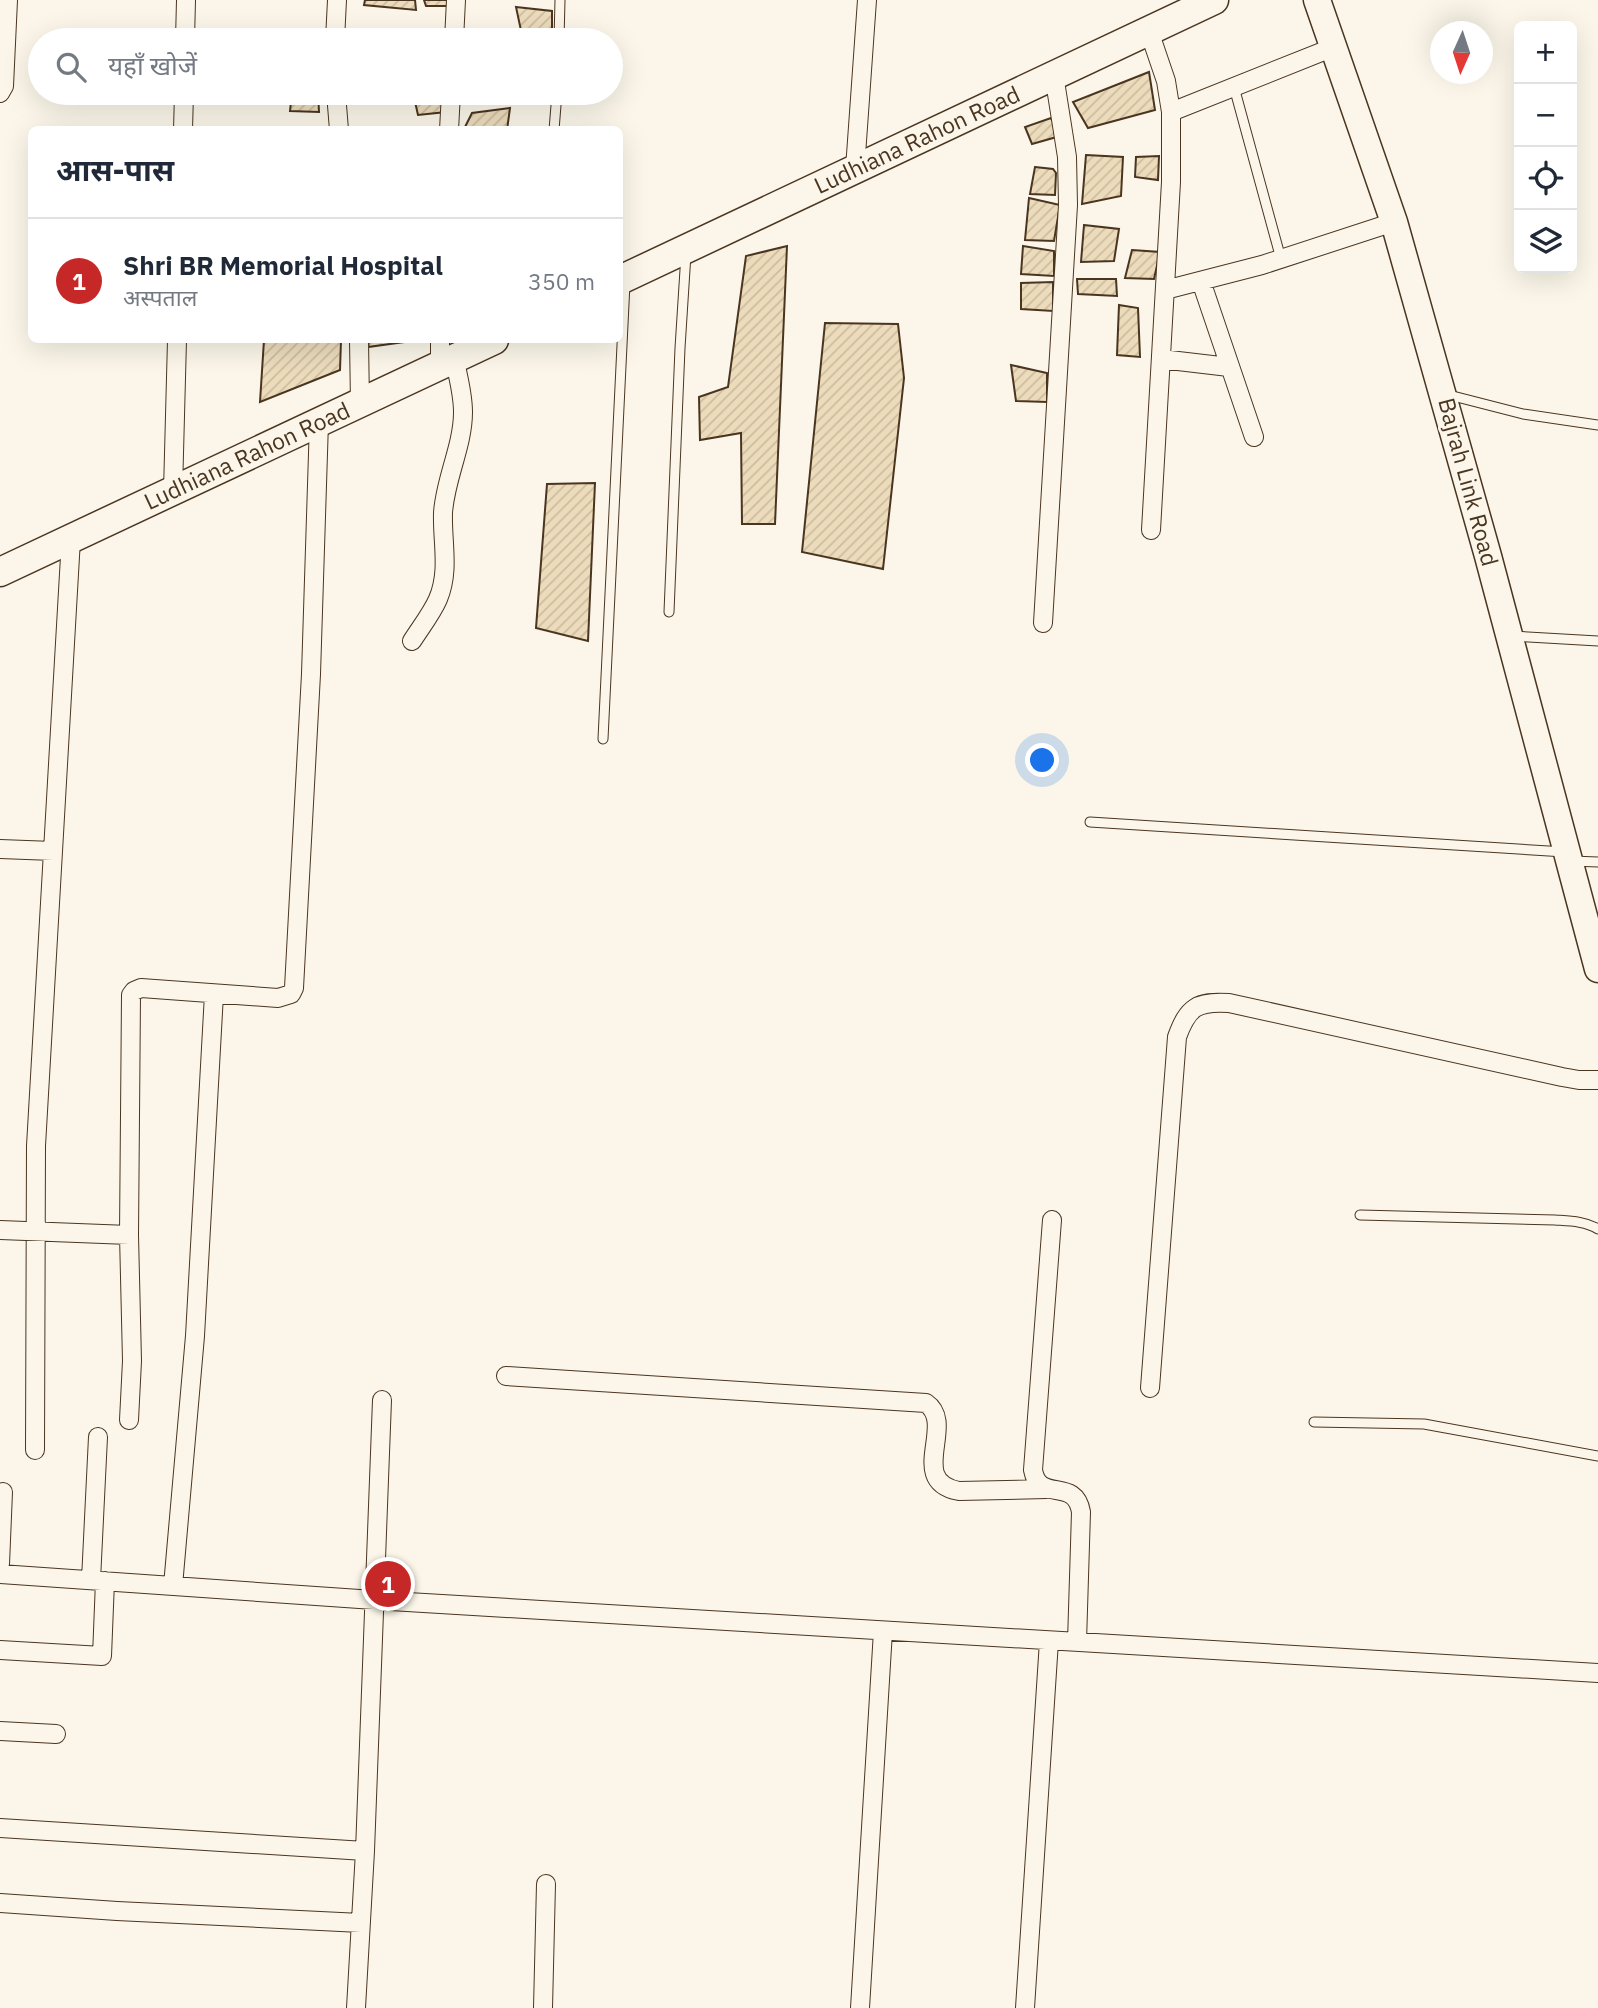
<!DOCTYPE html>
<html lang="hi">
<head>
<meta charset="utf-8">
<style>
	body { margin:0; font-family:"IBM Plex Sans","Noto Sans Devanagari",sans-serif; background:#f6f6f7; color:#1f2937 }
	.controls { position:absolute; right:21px; top:21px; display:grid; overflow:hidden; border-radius:10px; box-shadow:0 7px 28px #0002 }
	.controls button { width:63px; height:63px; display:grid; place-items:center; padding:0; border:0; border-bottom:2px solid #e0e1e3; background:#fff; color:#1f2937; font:35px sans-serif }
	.compass { position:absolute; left:1430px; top:21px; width:63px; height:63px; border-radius:50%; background:#fff; box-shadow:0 7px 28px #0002; rotate:183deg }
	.you { position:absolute; left:1043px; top:761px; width:24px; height:24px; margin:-18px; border:5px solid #fff; border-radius:50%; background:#1a73e8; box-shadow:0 0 0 10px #1a73e833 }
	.badge { display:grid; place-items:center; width:46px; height:46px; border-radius:50%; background:#c62828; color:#fff; font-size:23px; font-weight:700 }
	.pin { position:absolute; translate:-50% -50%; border:4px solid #fff; box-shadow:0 2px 7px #0006 }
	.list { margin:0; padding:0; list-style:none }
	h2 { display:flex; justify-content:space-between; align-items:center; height:91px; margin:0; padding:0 28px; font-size:30px }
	h2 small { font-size:23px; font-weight:400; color:#747a83 }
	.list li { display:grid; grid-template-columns:46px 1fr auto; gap:21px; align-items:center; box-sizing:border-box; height:126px; padding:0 28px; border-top:2px solid #e0e1e3 }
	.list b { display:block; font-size:26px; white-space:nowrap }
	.list p { margin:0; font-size:23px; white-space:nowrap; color:#747a83 }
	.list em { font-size:23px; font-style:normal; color:#747a83 }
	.icon { flex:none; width:38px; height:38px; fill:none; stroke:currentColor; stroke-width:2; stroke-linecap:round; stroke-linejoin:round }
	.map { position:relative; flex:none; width:1598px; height:2008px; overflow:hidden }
	.search { position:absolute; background:#fff; box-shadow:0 7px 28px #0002; left:28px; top:28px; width:595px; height:77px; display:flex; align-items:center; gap:18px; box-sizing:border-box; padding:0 24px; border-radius:38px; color:#747a83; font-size:26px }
	.panel { position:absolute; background:#fff; box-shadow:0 7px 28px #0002; left:28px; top:126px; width:595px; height:217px; border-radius:10px }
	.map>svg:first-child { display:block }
	.building { fill:url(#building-hatch); stroke:#4a3520; stroke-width:2 }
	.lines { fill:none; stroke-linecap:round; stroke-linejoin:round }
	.lane-casing { stroke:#4a3520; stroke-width:11 }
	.street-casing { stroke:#4a3520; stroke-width:20 }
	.secondary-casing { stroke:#4a3520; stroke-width:29 }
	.primary-casing { stroke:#4a3520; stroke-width:31 }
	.lane { stroke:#fbf6e9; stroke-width:9 }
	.street { stroke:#fbf6e9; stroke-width:18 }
	.secondary { stroke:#fbf6e9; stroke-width:26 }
	.primary { stroke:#fbf6e9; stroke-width:28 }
	.labels { text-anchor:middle; stroke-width:5; stroke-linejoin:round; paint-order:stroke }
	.street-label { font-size:23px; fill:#4a3520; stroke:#fbf6e9 }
</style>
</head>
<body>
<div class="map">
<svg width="1598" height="2008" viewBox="0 0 1598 2008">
	<defs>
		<pattern id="building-hatch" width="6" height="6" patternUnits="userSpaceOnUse" patternTransform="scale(1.75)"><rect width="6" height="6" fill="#ecdcbc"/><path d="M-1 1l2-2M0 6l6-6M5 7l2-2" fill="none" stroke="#ccbda1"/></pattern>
	</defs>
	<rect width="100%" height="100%" fill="#fbf6e9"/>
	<!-- building -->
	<path class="building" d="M365 0H415L416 10 364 5Z
		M424 0H449L450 6H426Z
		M516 7 552 11V40H523Z
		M416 32 442 36V40H415Z
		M1149 72 1155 110 1088 128 1073 102Z
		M292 93H318L319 112 290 111Z
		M413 93H445L446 112 418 115Z
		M510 108 507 130 464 129 472 113Z
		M1051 118 1060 136 1032 144 1025 127Z
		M1086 155 1123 157 1121 196 1082 204Z
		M1159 156 1158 180 1135 177 1136 157Z
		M1035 167 1053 169 1056 173 1055 195 1030 194Z
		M1029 198 1060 205 1054 241 1025 240Z
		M1084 225 1119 229 1114 261 1081 262Z
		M787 246 775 524H742L741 433 700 440 699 397 728 387 746 256Z
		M1023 246 1054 251V276L1021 274Z
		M1132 250 1160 252 1154 279 1125 278Z
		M1077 279H1116L1117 296 1078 294Z
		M1053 282V311L1021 309V283Z
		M1119 305 1138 308 1140 357 1117 355Z
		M825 323 898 324 904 378 883 569 802 552Z
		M264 340H341L340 370 260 402Z
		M369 340H419L368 347Z
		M1011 365 1047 373V402L1016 401Z
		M595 483 588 641 536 628 547 484Z"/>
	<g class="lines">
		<!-- lane casing -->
		<g class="lane-casing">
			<path id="lane" d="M559 40 560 0
				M1234 87 1281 259
				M554 130 557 93
				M1445 394 1523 414 1598 425
				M669 612 680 348 686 254
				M1512 636 1598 641
				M603 739 625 283
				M1090 822 1565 852
				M1572 861 1598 862
				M1360 1215 1555 1220C1569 1221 1585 1221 1598 1229
				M1314 1422 1424 1424 1598 1456"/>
		</g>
		<!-- street casing -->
		<g class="street-casing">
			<path id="street" d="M1149 31 1166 81 1171 112V182L1151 530
				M185 40 186 0
				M335 40 337 0
				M454 40 456 0
				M0 93 4 86 8 0
				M336 93 339 130
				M1171 112 1334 47
				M183 130 184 93
				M449 130 451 93
				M855 169 867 0
				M1201 281 1254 437
				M1165 290 1262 265 1394 222
				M359 340 360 403
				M1161 359 1229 367
				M440 365V340
				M173 491 177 340
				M1043 623 1068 205 1067 157 1054 75
				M412 641C421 627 432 613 438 599 450 571 442 542 443 513 445 479 463 446 463 412 463 394 458 375 454 358
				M0 849 53 851
				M1052 1220 1033 1470C1039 1504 1075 1476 1081 1512L1077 1642
				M0 1230 129 1235
				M506 1376 926 1403C957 1424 906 1481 959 1491L1046 1489
				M1150 1388 1177 1037C1188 1007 1197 1001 1229 1003L1562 1077 1579 1080H1598
				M129 1420 132 1361 129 1235 131 995 134 991 141 988 278 998 291 994 294 988 311 674 319 422
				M35 1450 36 1146 71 539
				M0 1564 3 1492
				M0 1574 374 1600 1598 1673
				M91 1580 98 1437
				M173 1586 195 1336 214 994
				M0 1650 102 1656 105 1581
				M0 1731 56 1734
				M0 1828 365 1851
				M0 1903 117 1911 361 1923
				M356 2008 365 1851 382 1400
				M543 2008 546 1884
				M860 2008 883 1631
				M1025 2008 1049 1641"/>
		</g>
		<!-- secondary casing -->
		<g class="secondary-casing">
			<path id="secondary" d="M1317 0 1394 222 1488 556 1598 969"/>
		</g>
		<!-- primary casing -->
		<g class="primary-casing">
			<path id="primary" d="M620 280 1214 0
				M0 572 494 340"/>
		</g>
		<!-- lane -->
		<use href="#lane" class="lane"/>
		<!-- street -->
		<use href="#street" class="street"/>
		<!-- secondary -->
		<use href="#secondary" class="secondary"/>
		<!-- primary -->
		<use href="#primary" class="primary"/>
	</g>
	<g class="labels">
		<!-- street labels -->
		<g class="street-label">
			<text transform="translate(917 140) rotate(-25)" y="8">Ludhiana Rahon Road</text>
			<text transform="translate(247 456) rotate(-25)" y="8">Ludhiana Rahon Road</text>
			<text transform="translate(1468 482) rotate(75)" y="8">Bajrah Link Road</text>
		</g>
	</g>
</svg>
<div class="controls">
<button>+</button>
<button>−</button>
<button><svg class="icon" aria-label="locate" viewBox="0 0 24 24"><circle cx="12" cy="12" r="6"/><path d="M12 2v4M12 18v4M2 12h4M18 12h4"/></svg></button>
<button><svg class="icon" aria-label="layers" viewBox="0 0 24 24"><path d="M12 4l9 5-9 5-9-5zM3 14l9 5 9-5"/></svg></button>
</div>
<svg class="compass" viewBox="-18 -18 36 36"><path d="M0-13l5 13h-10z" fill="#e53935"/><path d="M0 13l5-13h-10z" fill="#747a83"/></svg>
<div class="you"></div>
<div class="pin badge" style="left:388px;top:1584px">1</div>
<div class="search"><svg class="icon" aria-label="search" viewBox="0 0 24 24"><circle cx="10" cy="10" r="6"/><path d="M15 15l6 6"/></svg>यहाँ खोजें</div>
<section class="panel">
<h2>आस-पास<small></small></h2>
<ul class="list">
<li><span class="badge">1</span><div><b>Shri BR Memorial Hospital</b><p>अस्पताल</p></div><em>350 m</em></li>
</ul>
</section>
</div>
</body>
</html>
